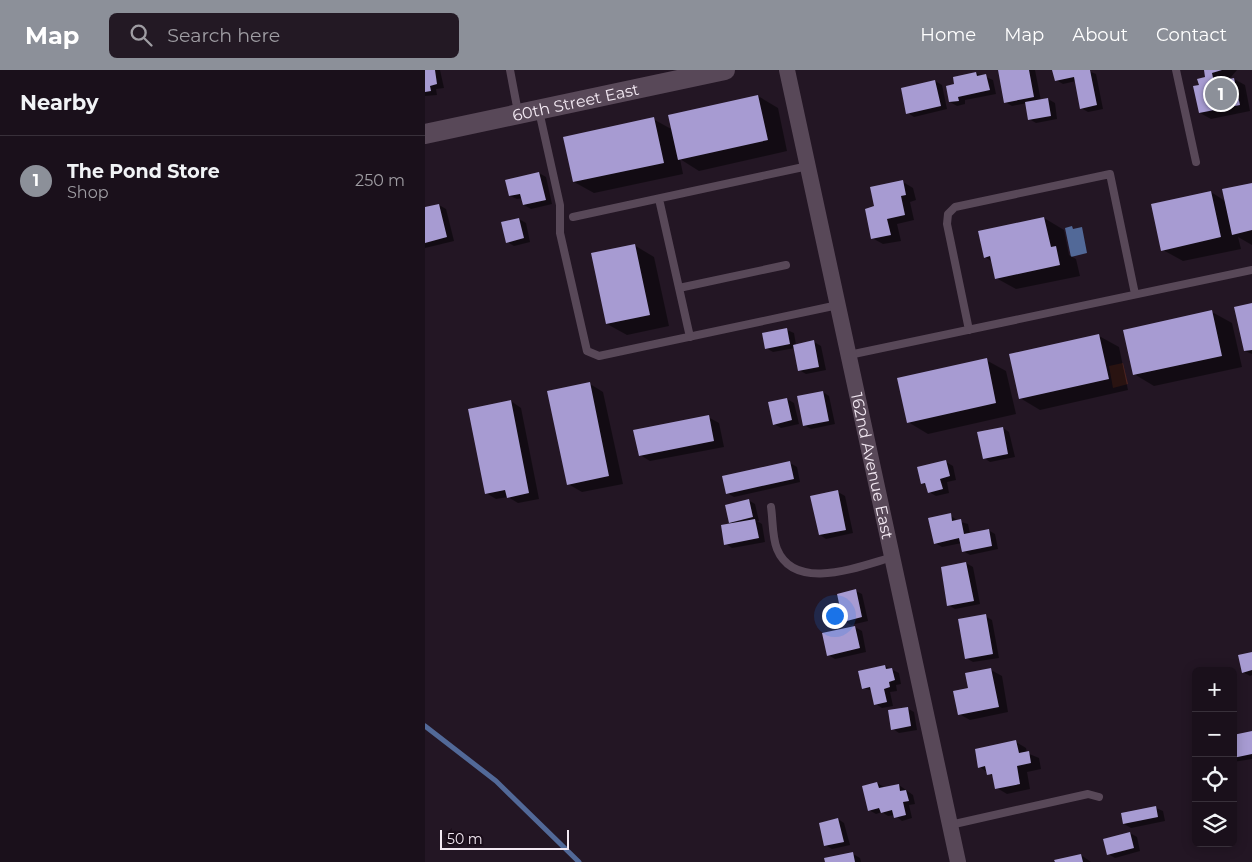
<!DOCTYPE html>
<html lang="en">
<head>
<meta charset="utf-8">
<style>
	body { margin:0; font-family:Montserrat,sans-serif; background:#231924; color:#f1f3f6 }
	.controls { position:absolute; right:15px; bottom:15px; display:grid; overflow:hidden; border-radius:8px; box-shadow:0 2px 12px #0003 }
	.controls button { width:45px; height:45px; display:grid; place-items:center; padding:0; border:0; border-bottom:1px solid #38303a; background:#1a101b; color:#f1f3f6; font:25px sans-serif }
	.scale { position:absolute; left:15px; bottom:12px; width:129px; box-sizing:border-box; padding-left:5px; border:2px solid #f3e9f3; border-top:0; font-size:14px; line-height:18px; white-space:nowrap; color:#f3e9f3; -webkit-text-stroke:4px #1a0d1a; paint-order:stroke }
	.you { position:absolute; left:409px; top:545px; width:18px; height:18px; margin:-12px; border:4px solid #fff; border-radius:50%; background:#1a73e8; box-shadow:0 0 0 8px #1a73e833 }
	.badge { display:grid; place-items:center; width:32px; height:32px; border-radius:50%; background:#8c9099; color:#fff; font-size:16px; font-weight:700 }
	.pin { position:absolute; translate:-50% -50%; border:2px solid #fff; box-shadow:0 1px 5px #0006 }
	.list { margin:0; padding:0; list-style:none }
	h2 { display:flex; justify-content:space-between; align-items:center; height:65px; margin:0; padding:0 20px; font-size:21px }
	h2 small { font-size:16px; font-weight:400; color:#9f9da3 }
	.list li { display:grid; grid-template-columns:32px 1fr auto; gap:15px; align-items:center; box-sizing:border-box; height:90px; padding:0 20px; border-top:1px solid #38303a }
	.list b { display:block; font-size:19px; white-space:nowrap }
	.list p { margin:0; font-size:16px; white-space:nowrap; color:#9f9da3 }
	.list em { font-size:16px; font-style:normal; color:#9f9da3 }
	.icon { flex:none; width:28px; height:28px; fill:none; stroke:currentColor; stroke-width:2; stroke-linecap:round; stroke-linejoin:round }
	.map { position:relative; flex:none; width:827px; height:792px; overflow:hidden }
	header { display:flex; align-items:center; gap:30px; box-sizing:border-box; height:70px; padding:0 25px; background:#8c9099; color:#fff }
	header strong { font-size:24px }
	nav { display:flex; gap:28px; margin-inline-start:auto; font-size:18px }
	.search { width:350px; height:45px; background:#231924; display:flex; align-items:center; gap:12px; box-sizing:border-box; padding:0 18px; border-radius:8px; color:#9f9da3; font-size:19px }
	main { display:flex }
	aside { flex:1; background:#1a101b }
	.map>svg:first-child { display:block }
	.green { fill:#4e2421 }
	.water { fill:#526998 }
	.shadow { fill:#0007 }
	.lines { fill:none; stroke-linecap:round; stroke-linejoin:round }
	.stream { stroke:#526998; stroke-width:5 }
	.building { fill:#a79bd2 }
	.service { stroke:#584858; stroke-width:8 }
	.minor { stroke:#584858; stroke-width:16 }
	.tertiary { stroke:#584858; stroke-width:20 }
	.labels { text-anchor:middle; stroke-width:5; stroke-linejoin:round; paint-order:stroke }
	.street-label { font-size:16px; fill:#f3e9f3; stroke:#1a0d1a }
</style>
</head>
<body>
<header>
<strong>Map</strong>
<div class="search"><svg class="icon" aria-label="search" viewBox="0 0 24 24"><circle cx="10" cy="10" r="6"/><path d="M15 15l6 6"/></svg>Search here</div>
<nav><a>Home</a><a>Map</a><a>About</a><a>Contact</a></nav>
</header>
<main>
<aside>
<h2>Nearby<small></small></h2>
<ul class="list">
<li><span class="badge">1</span><div><b>The Pond Store</b><p>Shop</p></div><em>250 m</em></li>
</ul>
</aside>
<div class="map">
<svg width="827" height="792" viewBox="0 0 827 792">
	<rect width="100%" height="100%" fill="#231624"/>
	<!-- green -->
	<path class="green" d="M698 293 703 314 688 318 684 296Z"/>
	<!-- water -->
	<path class="water" d="M647 156 648 159 657 157 662 183 646 187 640 158Z"/>
	<!-- shadow -->
	<path class="shadow" d="M0 0H15L19 18 11 19 12 25 0 26Z
		M574 0H610L616 31 623 29 630 33 632 49 611 53 604 49 602 33 587 36 580 32Z
		M629 0H661L671 4 678 39 663 42 656 38 651 11 638 14 631 10Z
		M780 0H812L806 7 797 9V12L809 9 820 15 825 41 786 49 775 43V16L782 8Z
		M551 3 568 10 571 24 540 30V34L532 36 525 32 530 15Z
		M510 11 517 15 522 39 489 47 483 43Z
		M333 26 353 38 362 81 274 101 255 89 258 104 169 123 149 112 228 49 248 60Z
		M114 103 121 107 127 134 106 139 99 135 98 128 92 129 85 126Z
		M478 112 488 118 491 130 485 132 489 150 472 154 476 171 458 174 447 168 451 137Z
		M827 114V175L813 167 816 179 758 191 738 180 786 122 800 131Z
		M14 135 21 139 29 171 0 178V139Z
		M619 148 639 160 644 185 651 189 655 206 591 219 571 208 568 192 560 187Z
		M94 149 101 153 105 172 89 176 82 172Z
		M209 175 229 187 244 256 202 265 182 254Z
		M827 234V284L820 281Z
		M787 242 807 253 817 297 729 316 709 304Z
		M362 260 369 263 371 275 389 272 396 276 401 300 381 304 374 300 370 278 348 282 341 278Z
		M674 266 694 277 703 320 615 340 595 328Z
		M561 290 581 301 591 344 503 364 483 352Z
		M165 314 178 322 198 414 157 422 143 414Z
		M398 322 404 326 410 354 386 359 379 355Z
		M362 329 369 333 374 354 356 358 349 354Z
		M86 331 96 338 114 429 93 433 83 427 71 429 61 423Z
		M283 347 294 353 299 377 225 391 215 385Z
		M578 358 584 362 590 387 565 392 559 388Z
		M521 392 528 396 531 410 522 412 524 423 511 426 504 422 502 416 497 413Z
		M365 393 372 397 375 412 309 427 302 423Z
		M413 422 420 426 428 463 401 469 395 465Z
		M323 430 330 434 334 451H332L337 454 340 472 307 478 301 474 309 454 305 452Z
		M525 445 533 451 543 454 545 464 563 460 570 464 573 479 545 485 538 481 537 473 517 477 510 473Z
		M541 493 548 497 555 534 530 539 523 535Z
		M431 521 437 524 443 551 426 555 419 551Z
		M560 546 567 550 574 588 548 592 541 588Z
		M430 557 437 561 441 582 410 589 403 585Z
		M827 583V605L825 606 818 602Z
		M460 596 474 603 476 614 471 615 472 621 465 622 468 636 457 638 451 634 448 621 438 618Z
		M566 600 577 606 583 642 545 650 534 644 544 619Z
		M482 638 489 642 492 660 474 663 468 659Z
		M827 662V689L808 692V666Z
		M591 672 601 678 602 683 614 688 616 699 602 702 605 719 582 724 572 718 570 708 555 697Z
		M452 713 459 717 474 715 488 725 490 734 484 735 487 748 477 751 470 745 463 746 457 742 451 744 444 740Z
		M731 738 738 741 740 751 706 758 699 754Z
		M413 749 419 753 425 775 407 779 400 775Z
		M705 763 712 767 715 781 690 788 683 784Z
		M428 784 435 788 436 792H401Z
		M656 785 666 792H631Z"/>
	<g class="lines">
		<!-- stream -->
		<path class="stream" d="M0 656 71 711 154 792"/>
	</g>
	<!-- building -->
	<path class="building" d="M0 0H10L12 14 5 16 6 21 0 22Z
		M573 0H604L609 27 579 33Z
		M627 0H665L672 35 655 39 649 7 630 11Z
		M779 0H797L787 3 789 12 809 8 815 35 774 43 768 16 774 15 772 9 780 7Z
		M551 2 552 6 561 4 565 20 533 27 534 31 524 32 521 16 529 14 528 7Z
		M510 10 516 36 481 44 476 18Z
		M333 25 343 70 253 90 243 45Z
		M623 28 626 46 603 50 600 32Z
		M229 47 239 93 148 112 138 67Z
		M114 102 121 130 98 135 95 124 84 126 80 110Z
		M478 110 481 125 476 126 480 145 462 149 466 165 446 169 440 139 449 136 445 117Z
		M827 113V160L807 165 797 119Z
		M786 121 796 167 736 181 726 134Z
		M14 134 22 167 0 173V137Z
		M619 147 626 177 631 176 635 195 570 209 565 186 559 188 553 161Z
		M94 148 99 168 81 173 76 152Z
		M210 174 225 245 181 254 166 183Z
		M827 233V280L819 281 809 237Z
		M787 240 797 286 708 305 698 260Z
		M362 258 365 274 340 279 337 263Z
		M674 264 684 309 594 329 584 284Z
		M389 270 394 297 373 301 368 275Z
		M562 288 571 333 482 353 472 308Z
		M165 312 184 406 142 415 122 321Z
		M398 321 404 351 378 356 372 326Z
		M362 328 367 350 348 355 343 332Z
		M86 330 104 423 82 428 80 420 60 424 43 339Z
		M284 345 289 371 214 386 208 360Z
		M578 357 583 384 558 389 552 362Z
		M521 390 525 406 515 409 518 419 503 423 500 413 496 414 492 397Z
		M365 391 369 409 301 424 297 406Z
		M413 420 421 460 394 465 385 426Z
		M324 429 328 447 304 453 300 435Z
		M526 443 527 451 536 449 539 464 564 459 567 476 537 482 534 468 509 474 503 448Z
		M330 449 334 468 299 475 296 455Z
		M541 492 549 531 522 536 516 497Z
		M431 519 437 547 418 552 412 524Z
		M561 544 568 584 540 589 533 549Z
		M430 556 435 578 402 586 397 563Z
		M827 582V600L817 603 813 585Z
		M460 595 461 599 467 598 470 610 464 612 465 617 459 619 462 632 449 635 445 617 437 619 433 601Z
		M566 598 574 637 533 645 528 621 543 618 540 603Z
		M483 637 486 656 466 660 463 640Z
		M827 661V684L808 688V665Z
		M591 670 594 683 604 681 606 693 592 696 595 714 570 719 567 704 562 705 560 696 553 698 550 679Z
		M452 712 454 718 474 714 475 721 481 720 484 731 478 732 481 745 469 748 467 740 456 743 454 738 443 741 437 716Z
		M731 736 733 747 698 754 696 743Z
		M413 748 419 772 399 776 394 753Z
		M705 762 709 778 682 785 678 769Z
		M428 782 430 792H400L399 788Z
		M656 784 658 792H630L629 790Z"/>
	<g class="lines">
		<!-- service -->
		<path class="service" d="M85 0 93 42
			M751 0 771 92
			M114 41 135 135V163L162 281 174 286 413 235
			M234 129 265 267
			M148 147 383 96
			M254 218 361 195
			M544 260 522 154 523 144 530 137 685 104 710 224
			M424 285 827 200
			M346 437C348 450 347 467 352 479 370 523 435 496 468 487
			M525 755 663 724 674 727"/>
		<!-- minor -->
		<path class="minor" id="s1" d="M362 0 533 792"/>
		<!-- tertiary -->
		<path class="tertiary" id="s2" d="M0 64 300 0"/>
	</g>
	<g class="labels">
		<!-- street labels -->
		<g class="street-label">
			<text dy="6" stroke="none"><textPath href="#s2" startOffset="154">60th Street East</textPath></text>
			<text dy="6" stroke="none"><textPath href="#s1" startOffset="405">162nd Avenue East</textPath></text>
		</g>
	</g>
</svg>
<div class="controls">
<button>+</button>
<button>−</button>
<button><svg class="icon" aria-label="locate" viewBox="0 0 24 24"><circle cx="12" cy="12" r="6"/><path d="M12 2v4M12 18v4M2 12h4M18 12h4"/></svg></button>
<button><svg class="icon" aria-label="layers" viewBox="0 0 24 24"><path d="M12 4l9 5-9 5-9-5zM3 14l9 5 9-5"/></svg></button>
</div>
<div class="scale">50 m</div>
<div class="you"></div>
<div class="pin badge" style="left:796px;top:24px">1</div>
</div>
</main>
</body>
</html>
